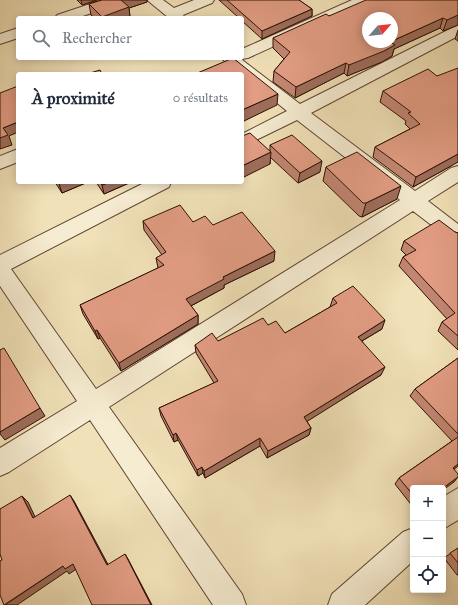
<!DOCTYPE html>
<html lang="fr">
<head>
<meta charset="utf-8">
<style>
	body { margin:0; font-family:"IM FELL Great Primer",serif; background:#f2f2f3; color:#1f2937 }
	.controls { position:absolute; right:12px; bottom:12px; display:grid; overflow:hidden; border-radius:4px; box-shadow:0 2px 10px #0003 }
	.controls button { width:36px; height:36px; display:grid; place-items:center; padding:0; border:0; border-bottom:1px solid #e0e1e3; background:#fff; color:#1f2937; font:20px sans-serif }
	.compass { position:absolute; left:362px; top:12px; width:36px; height:36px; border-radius:50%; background:#fff; box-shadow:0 2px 10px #0003; rotate:62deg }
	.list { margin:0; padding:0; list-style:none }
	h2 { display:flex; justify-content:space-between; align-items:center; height:52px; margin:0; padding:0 16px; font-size:17px }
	h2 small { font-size:13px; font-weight:400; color:#747a83 }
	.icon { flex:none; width:22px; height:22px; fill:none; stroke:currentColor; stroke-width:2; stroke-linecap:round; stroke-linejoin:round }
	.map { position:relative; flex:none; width:458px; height:605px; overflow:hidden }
	.search { position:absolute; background:#fff; box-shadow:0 2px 10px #0003; left:16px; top:16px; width:228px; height:44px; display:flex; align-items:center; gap:10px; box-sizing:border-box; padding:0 14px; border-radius:4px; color:#747a83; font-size:15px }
	.panel { position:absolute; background:#fff; box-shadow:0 2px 10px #0003; left:16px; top:72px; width:228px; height:112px; border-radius:4px }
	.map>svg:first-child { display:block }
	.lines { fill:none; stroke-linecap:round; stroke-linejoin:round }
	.street-casing { stroke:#604431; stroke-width:2 }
	.street { fill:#f6ecd1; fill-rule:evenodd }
	.wall { fill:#c28772; stroke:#2f1004 }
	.shaded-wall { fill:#9e6e5c; stroke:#2f1004 }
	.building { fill:#e29d84; stroke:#2f1004 }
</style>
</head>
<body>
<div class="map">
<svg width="458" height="605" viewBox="0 0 458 605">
	<rect width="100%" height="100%" fill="#f1e1b8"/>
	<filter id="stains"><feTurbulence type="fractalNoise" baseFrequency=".005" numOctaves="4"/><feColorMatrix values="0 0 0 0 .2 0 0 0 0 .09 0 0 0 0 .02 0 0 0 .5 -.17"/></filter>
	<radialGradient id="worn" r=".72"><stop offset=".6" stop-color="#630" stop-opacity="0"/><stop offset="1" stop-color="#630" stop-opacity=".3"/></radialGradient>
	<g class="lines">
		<!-- street casing -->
		<g class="street-casing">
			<path id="street" d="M102 0H123L121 3 77 18H55L57 15Z
				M147 0H163L174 8 194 0H214L212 3 183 15 185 18H169Z
				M352 0H371L369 3 248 58 241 59 300 104 458 25V36L311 113 415 191 451 168 458 166V182L428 201 458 224V243L451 240 413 211 109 407 242 594 246 605H213L90 420 9 472 0 476V448L77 401 0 286V255L146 182H171L169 187 11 269 96 389 400 200 297 120 242 147V134L287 111 221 58H242V49Z
				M18 28V38L0 44V34Z
				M18 149V162L0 169V156Z
				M458 488V520L443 529V497Z
				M413 528V561L365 605H328L332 594 403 532Z"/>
		</g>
		<!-- street -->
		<use href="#street" class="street"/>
	</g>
	<!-- wall -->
	<path class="wall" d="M77 0H97L82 5Z
		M102 0H147V2L129 8 130 17 129 18H95L91 15 89 4Z
		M219 0H299L312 9V16L262 39 242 21V18H239Z
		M458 0V25L443 31 440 28 394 49 392 56 382 62 347 76 344 73 295 98 273 82 274 71 284 59 273 48V38L329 16Z
		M458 30V41L455 39Z
		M437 76 451 166 413 187 373 157 375 147 410 129 405 124 406 121 380 102 383 91Z
		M270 145 320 172 298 183 270 157V164Z
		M326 167 397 199 362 217 359 216 323 181Z
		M55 182H88L62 193Z
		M96 182H129V183L104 194Z
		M143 221 193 222 213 225 274 261 224 285V288L191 306 198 315V324L121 371 100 338 98 339 83 314 80 305 158 268 156 258 162 255 144 230Z
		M455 232 458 233V350L438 331 442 322 447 319 399 266 403 257 406 255 401 250 404 241Z
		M333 298 382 329 362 341 381 375 307 421 311 428 309 435 267 458 260 446 205 478 203 473 198 476 178 440 174 442 161 416 159 408 214 383 196 353 195 345 218 341 268 325 285 333 330 307Z
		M458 358V466L454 469V482L413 488V507L395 484 399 478 452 441 410 396 415 389Z
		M458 548V575H457L444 558Z"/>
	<!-- shaded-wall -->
	<path class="shaded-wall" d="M81 0H97L82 5Z
		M121 0H147V2L129 8 130 17 129 18H102V17Z
		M312 9V16L262 39V31Z
		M458 15V25L443 31 447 20Z
		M443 18 440 28 394 49 392 56 382 62 347 76 349 65 390 42H392V41Z
		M346 63 344 73 295 98 296 87Z
		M278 94 277 105 242 122V110Z
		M18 122V132L9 136 12 145 0 149V138L3 128Z
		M271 152 270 164 242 178V166Z
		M458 154V162L451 166 413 187 416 177Z
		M322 161 320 172 298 183 300 173Z
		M65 182H88L62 193 59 184Z
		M110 182H129V183L104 194 102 185Z
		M401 186 397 199 362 217 366 203Z
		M275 251 274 261 224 285V288L187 308 186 299 223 277Z
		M198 315V324L121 371 119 363Z
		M385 320 382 329 355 345 358 337Z
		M97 330 100 338 98 339 95 331Z
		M385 367 381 375 303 424 304 417Z
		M40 408 45 416 5 440 0 434V432Z
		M311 428 309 435 267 458 268 451Z
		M176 433 178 440 174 442 173 435Z
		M260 438V446L205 478 204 471Z
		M458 464V466L447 475 453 468Z
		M202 467 203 473 198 476 197 470Z
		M458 477 454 482 443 490V488Z
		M70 495 74 501 111 570 107 565Z
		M22 496 28 502 38 523 33 518Z
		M125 554 128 559 152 605H151Z
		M73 564 78 568 69 574 67 571 17 605H5L63 566Z"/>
	<!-- building -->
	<path class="building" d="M102 0H121L129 7 102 17 89 4Z
		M227 0H299L312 9 262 31Z
		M366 0H458V15L447 20 443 18 392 41V18H368V42H390L395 45 384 51 349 65 346 63 296 87 274 71 290 52 273 38 326 14 329 16Z
		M233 58 278 94 242 110V74H195Z
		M458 68V154L416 177 375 147 420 124 408 113 411 112 383 91 428 69 437 76Z
		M100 70 102 74H87Z
		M18 86V122L3 128 8 135 0 138V93Z
		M250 133 271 152 242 166V136Z
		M292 135 322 161 300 173 270 145Z
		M357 152 401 186 366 203H363L326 167Z
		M57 182H65L59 184Z
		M100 182H110L102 185Z
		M180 205 193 222 205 216 213 225 242 212 275 251 223 277 224 279 186 299 198 315 119 363 97 330 95 331 80 305 164 265 156 258 166 252 143 221Z
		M439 220 455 232 458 233V336L442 322 455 313 403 257 416 250 404 241Z
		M353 286 385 320 358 337 385 367 304 417 311 428 268 451 260 438 204 471 202 467 197 470 176 433 173 435 159 408 218 381 195 345 212 333 218 341 263 318 268 325 276 321 285 333 337 303 333 298Z
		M4 348 40 408 0 432V350Z
		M458 358V434L415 389Z
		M458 437V464L453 468 458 474V477L443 488H413V495L399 478Z
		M70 495 107 565 125 554 151 605H92L73 564 65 569 63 566 4 605 0 595V561L2 560 0 554V509L22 496 33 518Z
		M458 548V563L450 553Z"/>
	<rect width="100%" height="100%" filter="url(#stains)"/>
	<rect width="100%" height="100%" fill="url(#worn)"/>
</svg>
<div class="controls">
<button>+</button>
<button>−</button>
<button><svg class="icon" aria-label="locate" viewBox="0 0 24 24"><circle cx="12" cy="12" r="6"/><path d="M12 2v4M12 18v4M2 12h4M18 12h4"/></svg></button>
</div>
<svg class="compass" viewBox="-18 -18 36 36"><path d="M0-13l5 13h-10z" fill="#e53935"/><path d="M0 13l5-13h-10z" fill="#747a83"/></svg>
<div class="search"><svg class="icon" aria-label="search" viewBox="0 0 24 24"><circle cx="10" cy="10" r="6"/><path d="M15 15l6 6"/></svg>Rechercher</div>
<section class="panel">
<h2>À proximité<small>0 résultats</small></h2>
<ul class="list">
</ul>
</section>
</div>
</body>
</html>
